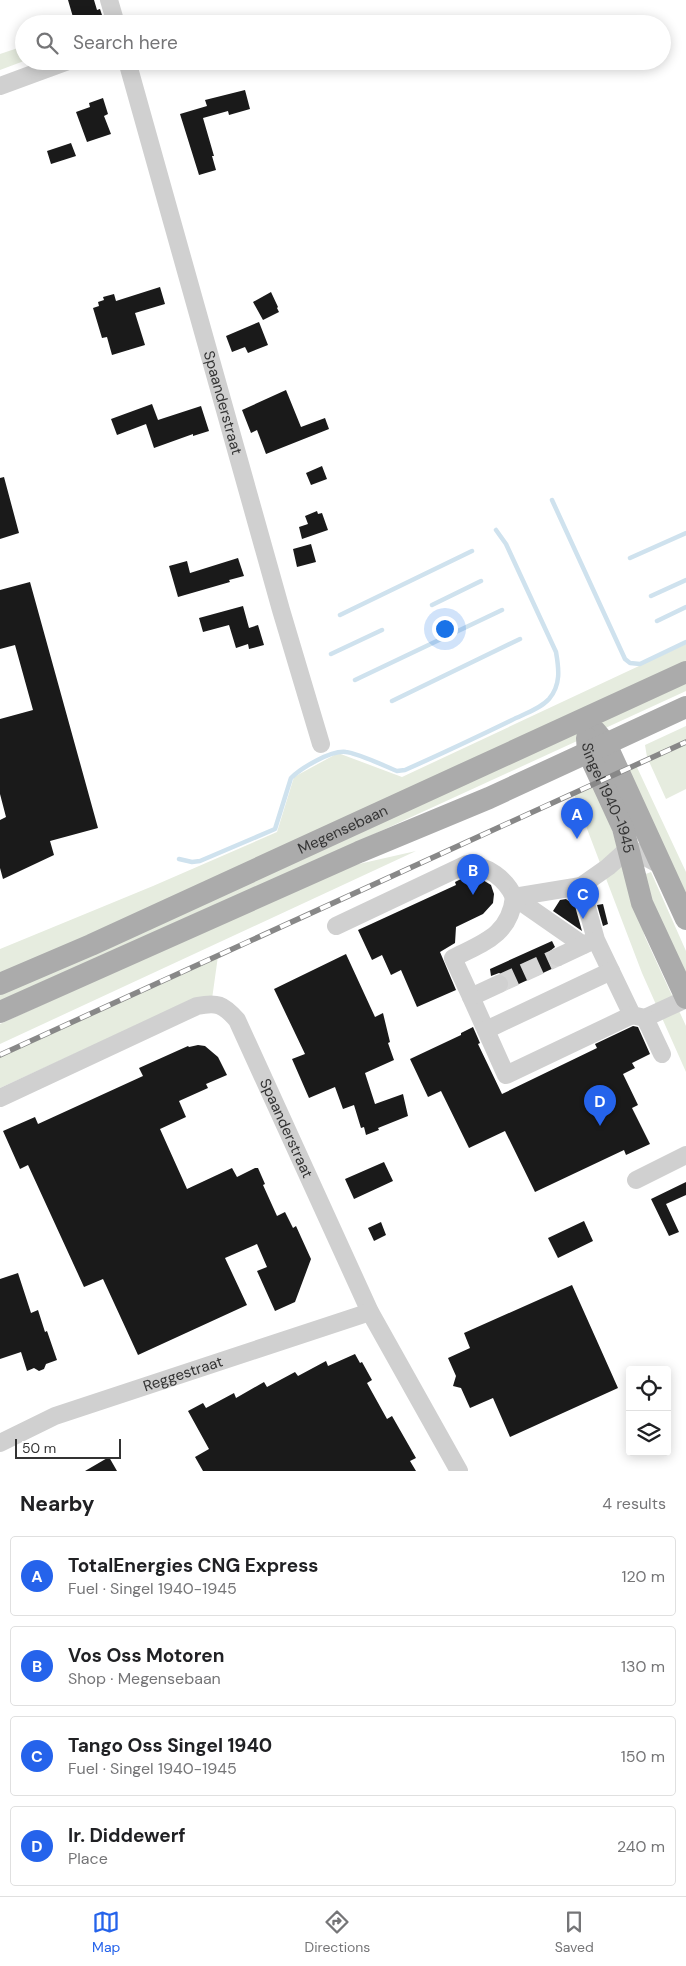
<!DOCTYPE html>
<html lang="en">
<head>
<meta charset="utf-8">
<style>
	body { margin:0; font-family:"DM Sans",sans-serif; background:#f2f2f2; color:#202124 }
	.controls { position:absolute; right:15px; bottom:15px; display:grid; overflow:hidden; border-radius:5px; box-shadow:0 2px 12px #0003 }
	.controls button { width:45px; height:45px; display:grid; place-items:center; padding:0; border:0; border-bottom:1px solid #e0e0e0; background:#fff; color:#202124; font:25px sans-serif }
	.scale { position:absolute; left:15px; bottom:12px; width:106px; box-sizing:border-box; padding-left:5px; border:2px solid #333; border-top:0; font-size:14px; line-height:18px; white-space:nowrap; color:#333; -webkit-text-stroke:4px #fff; paint-order:stroke }
	.you { position:absolute; left:444px; top:628px; width:18px; height:18px; margin:-12px; border:4px solid #fff; border-radius:50%; background:#1a73e8; box-shadow:0 0 0 8px #1a73e833 }
	.badge { display:grid; place-items:center; width:32px; height:32px; border-radius:50%; background:#2563eb; color:#fff; font-size:16px; font-weight:700 }
	.pin { position:absolute; translate:-50% -41px; filter:drop-shadow(0 1px 2px #0008) }
	.pin::after { content:''; position:absolute; top:26px; width:18px; height:15px; background:inherit; clip-path:polygon(0 0,100% 0,50% 100%) }
	.list { margin:0; padding:0; list-style:none }
	h2 { display:flex; justify-content:space-between; align-items:center; height:65px; margin:0; padding:0 20px; font-size:21px }
	h2 small { font-size:16px; font-weight:400; color:#757577 }
	.list li { display:grid; grid-template-columns:32px 1fr auto; gap:15px; align-items:center; box-sizing:border-box; height:80px; margin:0 10px 10px; padding:0 10px; border:1px solid #e0e0e0; border-radius:5px }
	.list b { display:block; font-size:19px; white-space:nowrap }
	.list p { margin:0; font-size:16px; white-space:nowrap; color:#757577 }
	.list em { font-size:16px; font-style:normal; color:#757577 }
	.icon { flex:none; width:28px; height:28px; fill:none; stroke:currentColor; stroke-width:2; stroke-linecap:round; stroke-linejoin:round }
	.map { position:relative; flex:none; width:686px; height:1471px; overflow:hidden }
	.search { position:absolute; background:#fff; box-shadow:0 2px 12px #0003; left:15px; right:15px; top:15px; height:55px; display:flex; align-items:center; gap:12px; box-sizing:border-box; padding:0 18px; border-radius:28px; color:#757577; font-size:19px }
	.sheet { height:425px; background:#fff }
	nav { display:flex; justify-content:space-around; align-items:center; box-sizing:border-box; height:70px; border-top:1px solid #e0e0e0; background:#fff; font-size:14px; color:#757577 }
	nav a { display:grid; justify-items:center; gap:2px }
	nav .on { color:#2563eb }
	.map>svg:first-child { display:block }
	.green { fill:#e6ecdf }
	.lines { fill:none; stroke-linecap:round; stroke-linejoin:round }
	.stream { stroke:#cfe2ee; stroke-width:4.5 }
	.building { fill:#1a1a1a }
	.minor-tunnel { stroke:#d6d6d6; stroke-width:18; stroke-dasharray:18 9; stroke-linecap:butt }
	.minor { stroke:#d0d0d0; stroke-width:18 }
	.major { stroke:#ababab; stroke-width:22 }
	.rail-casing { stroke:#888; stroke-width:5.5 }
	.rail { stroke:#fff; stroke-width:4; stroke-dasharray:11; stroke-linecap:butt }
	.labels { text-anchor:middle; stroke-width:5; stroke-linejoin:round; paint-order:stroke }
	.street-label { font-size:15px; fill:#333; stroke:#fff }
</style>
</head>
<body>
<div class="map">
<svg width="686" height="1471" viewBox="0 0 686 1471">
	<rect width="100%" height="100%" fill="#fff"/>
	<!-- green -->
	<path class="green" d="M24 46V61L0 70V54Z
		M686 644V691L0 1006V949L153 886 277 832 294 777 338 753 402 777Z
		M686 726V789L666 799 647 757 645 745Z
		M635 763 686 872V910L622 769Z
		M592 783 610 823 645 937 686 1026V1072L642 973 573 792Z
		M416 851 0 1044V1024L341 868Z
		M651 872 686 951V995L643 875Z
		M218 956 212 999 170 1010 0 1088V1057Z"/>
	<g class="lines">
		<!-- stream -->
		<path class="stream" d="M552 500 625 659 630 663 640 664 686 642
			M630 558 686 533
			M651 596 686 580
			M432 605 481 581
			M340 615 472 551
			M657 621 686 607
			M331 654 382 630
			M355 680 502 610
			M392 701 520 639
			M179 859 192 862 200 861 275 829 291 778C301 768 331 750 346 752 357 753 385 766 397 771L405 770C441 754 477 737 512 720 524 714 540 709 549 699 561 685 559 669 556 652L506 544 496 530"/>
	</g>
	<!-- building -->
	<path class="building" d="M68 0H94L97 10 100 9 105 24H75Z
		M245 90 250 109 229 115 228 111 203 118 214 156H212L216 170 199 175 180 114 207 106 205 100Z
		M103 98 108 114 104 116 111 134 87 142 76 112 90 107 89 103Z
		M71 143 76 156 51 164 47 151Z
		M160 287 165 304 135 313 145 345 112 355 107 337 102 338 93 308 99 306 98 302 104 300 103 297 114 294 116 301Z
		M271 292 278 307 277 308 279 312 263 320 253 302Z
		M259 322 268 345 248 353 245 347 232 352 226 336Z
		M286 390 301 427 325 418 329 429 266 454 257 430 251 433 242 410Z
		M152 404 158 420 201 406 209 431 193 436V434L154 448 146 424 117 435 111 419Z
		M322 466 327 479 311 485 306 473Z
		M4 477 19 533 0 539V478Z
		M317 511 318 514 322 513 328 530 302 539 299 527 308 524 305 516Z
		M311 544 316 562 297 567 293 549Z
		M238 558 244 576 229 580 230 582 178 597 169 566 187 561 190 573Z
		M30 582 98 828 50 841 54 855 3 879 0 868V820L6 817 0 794V719L33 710 15 645 0 649V590Z
		M243 606 249 628 258 625 264 645 249 649 248 644 236 648 229 625 203 632 199 618Z
		M469 875 478 877 491 885 494 894 493 903 483 914 456 927 455 943 440 952 456 990 417 1007 401 970 391 975 382 955 372 960 358 930 456 885 455 882Z
		M566 899 575 906 582 931 553 911 560 900Z
		M603 904 608 924 603 926 597 905Z
		M552 941 555 947 550 951 547 957 549 962 556 967 508 989 509 980 505 976 499 973 491 976 490 969Z
		M346 954 375 1017 383 1013 390 1042 388 1043 394 1060 365 1073 375 1104 403 1094 408 1116 378 1128 379 1130 366 1135 364 1127 361 1128 354 1105 343 1109 335 1087 309 1098 292 1059 305 1054 274 989Z
		M633 1026 638 1027 650 1054 632 1063 635 1068 623 1074 638 1105 632 1108 650 1144 626 1155 624 1150 535 1192 505 1131 469 1148 441 1091 428 1097 410 1059 461 1035V1033L473 1027 480 1043 478 1044 502 1094 597 1048 595 1044Z
		M198 1045 205 1046 218 1057 227 1075 206 1084 208 1088 179 1101 186 1117 160 1129 187 1189 232 1168 237 1177 255 1168H258L265 1184 263 1185 277 1216 285 1212 293 1228 296 1226 311 1259 295 1302 275 1311 257 1271 267 1267 257 1244 225 1258 247 1305 138 1355 103 1279 84 1287 28 1165 20 1169 3 1131 35 1117 38 1124 143 1076 139 1068 188 1046 189 1047Z
		M384 1162 393 1181 354 1199 345 1179Z
		M686 1182V1195L666 1204 679 1232 669 1236 651 1199Z
		M584 1221 593 1241 558 1258 548 1238Z
		M381 1222 386 1235 374 1241 368 1228Z
		M18 1273 31 1313 38 1310 45 1332 47 1331 57 1360 46 1364 44 1369 39 1371 34 1368 27 1371 21 1352 0 1359V1279Z
		M572 1285 618 1388 510 1437 493 1398 470 1408 461 1388 453 1386 456 1376 448 1358 470 1348 464 1333Z
		M355 1354 360 1363 362 1362 372 1380 367 1383 387 1419 392 1416 416 1458 410 1461 416 1471H203L195 1457 209 1449 188 1411 203 1403 206 1408 234 1393 236 1398 264 1382 267 1387 295 1372 298 1376 326 1361 328 1366Z
		M109 1457 117 1471H85Z"/>
	<g class="lines">
		<!-- minor-tunnel -->
		<path class="minor-tunnel" d="M499 984 558 957"/>
		<!-- minor -->
		<g class="minor">
			<path d="M109 0 116 24"/>
			<path id="s1" d="M127 61 281 610 321 744"/>
			<path d="M0 86 68 61"/>
			<path d="M662 866 629 848 608 867 581 886 596 940 632 1015 645 1018 686 999"/>
			<path d="M336 926 467 864C487 865 506 879 514 897L583 945"/>
			<path d="M558 957 592 941"/>
			<path d="M499 984 471 997 506 1075 632 1015"/>
			<path d="M471 997 453 958C483 943 510 935 514 897L581 886"/>
			<path d="M645 1018 662 1054"/>
			<path d="M486 1030 611 971"/>
			<path id="s2" d="M0 1098 197 1006C217 1002 223 1004 237 1020L370 1312 459 1471"/>
			<path d="M636 1180 686 1155"/>
			<path id="s3" d="M0 1443 55 1416 370 1312"/>
		</g>
		<!-- major -->
		<g class="major">
			<path d="M596 732 606 744 686 919"/>
			<path id="s4" d="M587 738 588 752 623 828 642 903 686 998"/>
			<path id="s5" d="M0 984 91 945 686 672"/>
			<path d="M0 1012 359 852 489 798 686 707"/>
		</g>
		<!-- rail casing -->
		<g class="rail-casing">
			<path id="rail" d="M0 1055 686 742"/>
		</g>
		<!-- rail -->
		<use href="#rail" class="rail"/>
	</g>
	<g class="labels">
		<!-- street labels -->
		<g class="street-label">
			<text dy="5" stroke="none"><textPath href="#s1" startOffset="355">Spaanderstraat</textPath></text>
			<text dy="5" stroke="none"><textPath href="#s4" startOffset="64">Singel 1940-1945</textPath></text>
			<text dy="5" stroke="none"><textPath href="#s5" startOffset="376">Megensebaan</textPath></text>
			<text dy="5" stroke="none"><textPath href="#s2" startOffset="382">Spaanderstraat</textPath></text>
			<text dy="5" stroke="none"><textPath href="#s3" startOffset="196">Reggestraat</textPath></text>
		</g>
	</g>
</svg>
<div class="controls">
<button><svg class="icon" aria-label="locate" viewBox="0 0 24 24"><circle cx="12" cy="12" r="6"/><path d="M12 2v4M12 18v4M2 12h4M18 12h4"/></svg></button>
<button><svg class="icon" aria-label="layers" viewBox="0 0 24 24"><path d="M12 4l9 5-9 5-9-5zM3 14l9 5 9-5"/></svg></button>
</div>
<div class="scale">50 m</div>
<div class="you"></div>
<div class="pin badge" style="left:577px;top:839px">A</div>
<div class="pin badge" style="left:473px;top:895px">B</div>
<div class="pin badge" style="left:583px;top:919px">C</div>
<div class="pin badge" style="left:600px;top:1126px">D</div>
<div class="search"><svg class="icon" aria-label="search" viewBox="0 0 24 24"><circle cx="10" cy="10" r="6"/><path d="M15 15l6 6"/></svg>Search here</div>
</div>
<section class="sheet">
<h2>Nearby<small>4 results</small></h2>
<ul class="list">
<li><span class="badge">A</span><div><b>TotalEnergies CNG Express</b><p>Fuel · Singel 1940-1945</p></div><em>120 m</em></li>
<li><span class="badge">B</span><div><b>Vos Oss Motoren</b><p>Shop · Megensebaan</p></div><em>130 m</em></li>
<li><span class="badge">C</span><div><b>Tango Oss Singel 1940</b><p>Fuel · Singel 1940-1945</p></div><em>150 m</em></li>
<li><span class="badge">D</span><div><b>Ir. Diddewerf</b><p>Place</p></div><em>240 m</em></li>
</ul>
</section>
<nav>
<a class="on"><svg class="icon" aria-label="map" viewBox="0 0 24 24"><path d="M3 6l6-2 6 2 6-2v14l-6 2-6-2-6 2zM9 4v14M15 6v14"/></svg>Map</a>
<a><svg class="icon" aria-label="directions" viewBox="0 0 24 24"><path d="M12 3l9 9-9 9-9-9zM9 14v-3h6M13 9l2 2-2 2"/></svg>Directions</a>
<a><svg class="icon" aria-label="saved" viewBox="0 0 24 24"><path d="M7 4h10v16l-5-4-5 4z"/></svg>Saved</a>
</nav>
</body>
</html>
